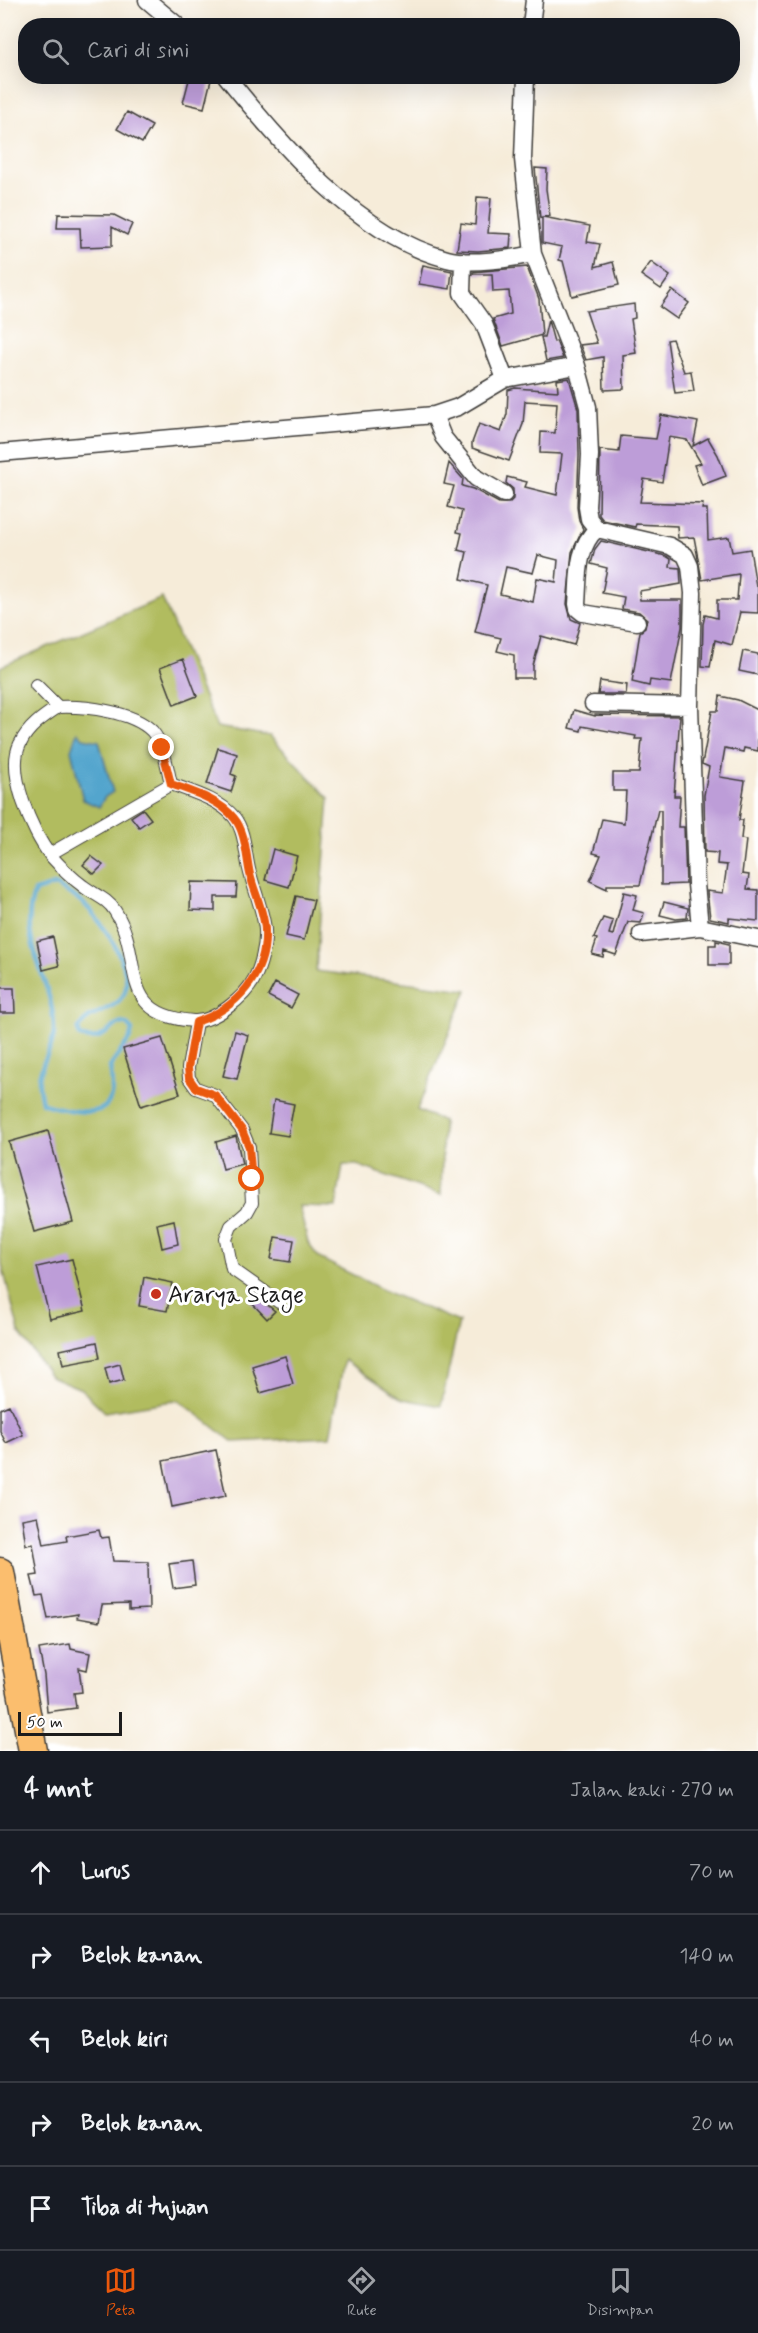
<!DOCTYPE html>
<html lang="id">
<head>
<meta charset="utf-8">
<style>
	body { margin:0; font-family:Mynerve,sans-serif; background:#20242c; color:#f1f3f6 }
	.scale { position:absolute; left:18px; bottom:15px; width:104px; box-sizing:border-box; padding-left:6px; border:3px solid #1c1c1c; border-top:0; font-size:16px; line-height:21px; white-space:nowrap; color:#1c1c1c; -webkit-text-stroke:4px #fff; paint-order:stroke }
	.stop { position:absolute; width:18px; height:18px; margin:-14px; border:4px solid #ea580c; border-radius:50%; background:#fff }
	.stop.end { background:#ea580c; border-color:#fff; box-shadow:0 2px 6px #0008 }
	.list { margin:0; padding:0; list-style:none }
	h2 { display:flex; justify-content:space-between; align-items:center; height:78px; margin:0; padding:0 24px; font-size:26px }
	h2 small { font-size:20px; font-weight:400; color:#9ea1a6 }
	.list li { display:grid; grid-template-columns:39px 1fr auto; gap:18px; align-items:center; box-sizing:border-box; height:84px; padding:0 24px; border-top:2px solid #363941 }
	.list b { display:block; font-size:22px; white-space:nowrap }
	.list em { font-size:20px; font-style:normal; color:#9ea1a6 }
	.icon { flex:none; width:33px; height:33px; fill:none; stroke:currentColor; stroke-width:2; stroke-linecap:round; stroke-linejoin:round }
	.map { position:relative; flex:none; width:758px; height:1751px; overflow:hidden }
	.search { position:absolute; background:#171b24; box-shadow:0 6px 24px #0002; left:18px; right:18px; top:18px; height:66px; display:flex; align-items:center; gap:15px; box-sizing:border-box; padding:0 21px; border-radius:24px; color:#9ea1a6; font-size:22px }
	.sheet { height:498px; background:#171b24 }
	nav { display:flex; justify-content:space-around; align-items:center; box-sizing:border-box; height:84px; border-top:2px solid #363941; background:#171b24; font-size:16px; color:#9ea1a6 }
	nav a { display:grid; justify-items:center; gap:3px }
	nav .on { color:#ea580c }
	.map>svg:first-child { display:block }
	.green { fill:#b1bc5e; stroke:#666c3d; stroke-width:1.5 }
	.water { fill:#52a5cd; stroke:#376074; stroke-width:1.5 }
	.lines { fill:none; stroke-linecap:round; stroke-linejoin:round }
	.stream { stroke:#52a5cd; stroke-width:4.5 }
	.building { fill:#bd9dd8; fill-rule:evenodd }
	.pedestrian-casing { stroke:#3d3b38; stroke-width:14 }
	.minor-casing { stroke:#3d3b38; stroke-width:19 }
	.trunk-casing { stroke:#3d3b38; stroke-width:31 }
	.pedestrian { stroke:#fff; stroke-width:12 }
	.minor { stroke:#fff; stroke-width:16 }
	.trunk { stroke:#fbbe6e; stroke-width:28 }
	.route { stroke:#ea580c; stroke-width:8 }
	.poi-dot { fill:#c8321e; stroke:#fff; stroke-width:2 }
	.labels { text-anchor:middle; stroke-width:6; stroke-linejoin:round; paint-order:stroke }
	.poi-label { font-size:24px; fill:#1c1c1c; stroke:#fff; text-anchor:start }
</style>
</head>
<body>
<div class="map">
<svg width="758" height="1751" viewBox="0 0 758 1751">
	<rect width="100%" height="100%" fill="#fff"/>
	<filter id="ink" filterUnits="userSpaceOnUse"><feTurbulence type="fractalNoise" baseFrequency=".0167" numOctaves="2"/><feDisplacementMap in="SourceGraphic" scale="12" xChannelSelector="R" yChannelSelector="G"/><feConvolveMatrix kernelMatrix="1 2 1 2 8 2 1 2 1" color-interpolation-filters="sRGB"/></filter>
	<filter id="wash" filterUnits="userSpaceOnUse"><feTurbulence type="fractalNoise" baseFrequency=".008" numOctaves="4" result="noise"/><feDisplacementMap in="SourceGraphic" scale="24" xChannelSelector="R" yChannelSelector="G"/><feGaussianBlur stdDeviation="1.35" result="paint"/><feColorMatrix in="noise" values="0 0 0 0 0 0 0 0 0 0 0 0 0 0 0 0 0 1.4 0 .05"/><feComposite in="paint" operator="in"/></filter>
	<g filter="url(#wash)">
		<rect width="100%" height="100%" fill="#f6ecd9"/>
		<!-- green -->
		<path class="green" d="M162 598 217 727 270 736 329 798 316 971 467 990 417 1110 443 1121 441 1195 357 1165H343L336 1207 299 1206 308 1243 319 1258 387 1292 459 1322 441 1406 403 1399 344 1360 330 1437 233 1442 179 1400 105 1412 81 1389 50 1376 19 1332 0 1257V667Z"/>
		<!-- water -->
		<path class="water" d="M77 732 83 738 99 741 113 792 105 797 99 807 83 800 71 750Z"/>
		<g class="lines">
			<!-- stream -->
			<path class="stream" d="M55 885C64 891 75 896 83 903 100 918 139 973 122 997 111 1013 87 1011 78 1030L80 1036C96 1044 106 1033 119 1023L126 1024 132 1030 130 1038 110 1067C117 1105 107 1117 69 1110 60 1108 51 1107 42 1103 41 1096 38 1087 39 1080 40 1063 54 1048 54 1031 55 982 15 939 35 891Z"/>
		</g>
		<g id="blocks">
			<!-- building -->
			<path class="building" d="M190 76H212L204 108 183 103Z
				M127 112 152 126 142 143 117 129Z
				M535 168 547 169 546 189 550 216 543 217 590 226 587 242 600 244 595 267 613 262 619 285 572 296 563 261 559 260 562 247 542 243V217L540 218Z
				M477 197 491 198 488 233 511 234 510 248 478 251 457 250 461 223 475 225Z
				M58 214 114 215 132 224 127 235 112 227V246L81 247 80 228H57Z
				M651 262 670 276 661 289 641 275Z
				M423 265 452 271 450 289 419 284Z
				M527 267 539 299 542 335 503 346 493 319 511 314 509 291 493 292 492 274H473V272Z
				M672 290 689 303 677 319 660 307Z
				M634 304 635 318 631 319 636 353 623 355 624 389 604 390 603 357 586 360 580 345 597 343 586 311Z
				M548 320 554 342 556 341 563 358 546 361 541 337H544Z
				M672 339 684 372 691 371 694 391 675 393 667 340Z
				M569 378 578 409 579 455 577 507 579 521 583 529 572 552 567 604 571 619 580 623 574 645 541 636 533 666V678H514V655L497 651 501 638 475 632 487 585 461 579 467 552 458 550 462 533 457 532 462 511 448 507 454 486 444 484 449 463 463 479 462 486 473 489 499 503H509L513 499V489L506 483 507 477 527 482 525 487 557 495 562 454 540 453 541 432 555 433 557 403 525 401 523 424 509 461 472 448V443L479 424 501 432 507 414 508 390 515 388 558 391 557 380ZM538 555 558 560 556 582 537 578 533 602 500 594 506 567 533 573Z
				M661 415 698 422 693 446 708 438 718 455 726 476 702 485 694 465 701 463 687 440 669 437 662 482 644 479 640 502 703 504 702 509H707L708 540 729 537 732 552 750 549 756 586H758V613L740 612 732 645 715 640 710 667 702 666 703 624 705 615 717 618V600H737L739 574 702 580 694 537 678 538 677 526 636 524 635 527 603 520 599 515 600 450 619 452 621 436 656 439Z
				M601 541 666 556 671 559 670 567 680 568 681 584 639 591 640 600H682V627L671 683 650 680 649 686 632 682 640 632 645 628 647 619 639 612 622 609 624 597 602 593 607 568 591 564 595 549Z
				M743 651 758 654V675L739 671Z
				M183 659 197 696 174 705 160 668Z
				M600 681 627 685 626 694H598Z
				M720 696 738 700 758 710V751L744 748 743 752 725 748 720 777 745 781 739 820H743L741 839 746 840 742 874 749 875 747 889 758 890V921L729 918V922L710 918 707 891 723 893 727 865 717 864 718 853 705 852 704 795 709 767 702 764 712 711H718Z
				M574 710 595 716V715L680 716 674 796H680L678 827H684L686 884 661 885V810H658L640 885H607V889L590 881 601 855 593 853 602 819 624 823 626 791H613V773H639L642 739H635L636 736 582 726 581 731 569 728Z
				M218 748 237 754 231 774 236 776 231 792 207 784Z
				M143 809 151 819 139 827 131 817Z
				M273 849 297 856 289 887 265 880Z
				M91 856 103 865 94 874 83 865Z
				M191 882 237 883 236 897H215V911L190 910Z
				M624 892 637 895 633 910 644 913 641 923 628 922 616 955 604 951 603 957 592 954 597 939 594 938 603 918 613 921 609 934 613 935Z
				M296 896 314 900 304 940 286 936Z
				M664 902 688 908 687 918 676 919 660 915Z
				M53 937 59 966 43 970 37 941Z
				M716 941 729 944V965H709V945H716Z
				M275 983 298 995 291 1008 268 996Z
				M0 988H14L15 1013H0Z
				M235 1031 248 1035 237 1079 223 1076Z
				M162 1038 180 1094 141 1106 123 1049Z
				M274 1100 294 1104 288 1136 269 1133Z
				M48 1131 73 1222 34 1232 9 1142Z
				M236 1136 242 1164 223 1169 216 1142Z
				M174 1220 178 1244 162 1248 157 1224Z
				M275 1237 294 1240 290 1262 271 1259Z
				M72 1259 85 1311 50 1319 37 1267Z
				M144 1277 173 1283 167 1311 139 1306Z
				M255 1295 275 1311 267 1319 249 1300Z
				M97 1342 100 1358 63 1365 60 1350Z
				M285 1356 293 1384 260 1393 252 1366Z
				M120 1364 124 1380 109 1384 105 1368Z
				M9 1405 23 1435 6 1443 0 1431V1409Z
				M216 1450 226 1496 172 1507 163 1461Z
				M38 1516 44 1545 67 1541 66 1536 99 1530 101 1538 109 1537 113 1561 148 1562 149 1609 129 1610V1604L102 1605 99 1622 77 1618 78 1614 48 1619 43 1595 36 1596 31 1576 38 1575 33 1544 26 1545 22 1519Z
				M192 1561 195 1585 173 1588 169 1564Z
				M70 1644 71 1649 90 1653 87 1670 79 1668 82 1692 74 1693 76 1708 47 1712 44 1675 39 1649Z"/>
		</g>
	</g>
	<g filter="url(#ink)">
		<use href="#blocks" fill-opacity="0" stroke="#3d3b38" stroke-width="1.5"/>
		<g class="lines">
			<!-- pedestrian casing -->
			<g class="pedestrian-casing">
				<path id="pedestrian" d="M36 685 58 707C85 706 132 711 152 731 164 745 167 766 171 784L50 854
					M58 707C43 717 28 727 20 744 6 772 32 832 50 855 59 865 72 878 83 886 94 895 107 898 115 911 146 960 114 1014 193 1021 213 1023 245 997 254 979 261 966 266 945 265 930 264 913 253 887 249 869 245 852 245 831 234 817 219 799 192 792 171 784
					M196 1022 188 1068 189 1078 196 1088 215 1095 242 1130 249 1147 252 1203 247 1212 231 1226 226 1239 232 1269 279 1302"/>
			</g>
			<!-- minor casing -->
			<g class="minor-casing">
				<path id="minor" d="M147 0 178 26
					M531 26 534 0
					M226 76C282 145 358 236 447 259 469 265 511 259 533 254L577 366 588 407 590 455 587 507 589 519 597 529 670 546 685 555 690 566 693 593 690 706 696 884 700 927 758 939
					M526 76 523 159 533 254
					M463 261 462 293 484 324 505 379
					M434 415 443 437 476 478 504 494
					M0 453 434 415 458 407 505 379 577 366
					M597 529C576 547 579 579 577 604L578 609 583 613 637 622
					M593 704 690 706
					M641 934 700 927"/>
			</g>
			<!-- trunk casing -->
			<g class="trunk-casing">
				<path id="trunk" d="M0 1572 33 1751"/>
			</g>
			<!-- pedestrian -->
			<use href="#pedestrian" class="pedestrian"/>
			<!-- minor -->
			<use href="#minor" class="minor"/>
			<!-- trunk -->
			<use href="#trunk" class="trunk"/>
		</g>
	</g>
	<g class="lines" filter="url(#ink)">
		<!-- route -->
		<path class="route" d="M162 748 171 784C192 792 219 799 234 818 246 832 246 856 250 874 254 892 265 913 265 931 267 975 236 1009 196 1022L188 1068 189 1078 196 1088 215 1095 242 1130 249 1147 252 1179"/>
	</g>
	<!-- markers -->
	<circle class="poi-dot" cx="156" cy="1294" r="6"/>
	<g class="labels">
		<!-- poi labels -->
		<g class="poi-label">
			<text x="168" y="1302">Ararya Stage</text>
		</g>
	</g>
</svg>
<div class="scale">50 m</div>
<div class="stop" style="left:252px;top:1179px"></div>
<div class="stop end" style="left:162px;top:748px"></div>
<div class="search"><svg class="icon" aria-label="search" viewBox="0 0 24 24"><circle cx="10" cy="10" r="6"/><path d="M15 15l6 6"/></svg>Cari di sini</div>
</div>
<section class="sheet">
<h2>4 mnt<small>Jalan kaki · 270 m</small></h2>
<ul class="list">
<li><svg class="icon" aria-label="ahead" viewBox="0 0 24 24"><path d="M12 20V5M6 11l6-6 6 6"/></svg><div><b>Lurus</b></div><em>70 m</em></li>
<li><svg class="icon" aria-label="right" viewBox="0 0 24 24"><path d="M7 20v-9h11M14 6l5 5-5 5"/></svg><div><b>Belok kanan</b></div><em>140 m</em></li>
<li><svg class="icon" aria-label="left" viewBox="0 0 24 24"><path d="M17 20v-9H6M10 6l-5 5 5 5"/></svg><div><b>Belok kiri</b></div><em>40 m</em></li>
<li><svg class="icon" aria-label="right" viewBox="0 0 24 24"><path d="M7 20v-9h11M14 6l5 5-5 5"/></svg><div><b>Belok kanan</b></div><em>20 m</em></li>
<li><svg class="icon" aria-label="arrive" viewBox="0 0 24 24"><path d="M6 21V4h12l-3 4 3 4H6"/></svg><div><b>Tiba di tujuan</b></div></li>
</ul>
</section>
<nav>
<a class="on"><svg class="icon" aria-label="map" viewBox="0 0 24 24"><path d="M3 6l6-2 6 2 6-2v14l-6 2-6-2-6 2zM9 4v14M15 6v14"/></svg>Peta</a>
<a><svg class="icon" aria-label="directions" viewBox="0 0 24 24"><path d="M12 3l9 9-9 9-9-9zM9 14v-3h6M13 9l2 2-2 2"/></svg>Rute</a>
<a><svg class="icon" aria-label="saved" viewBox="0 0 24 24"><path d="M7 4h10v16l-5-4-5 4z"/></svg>Disimpan</a>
</nav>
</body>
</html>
